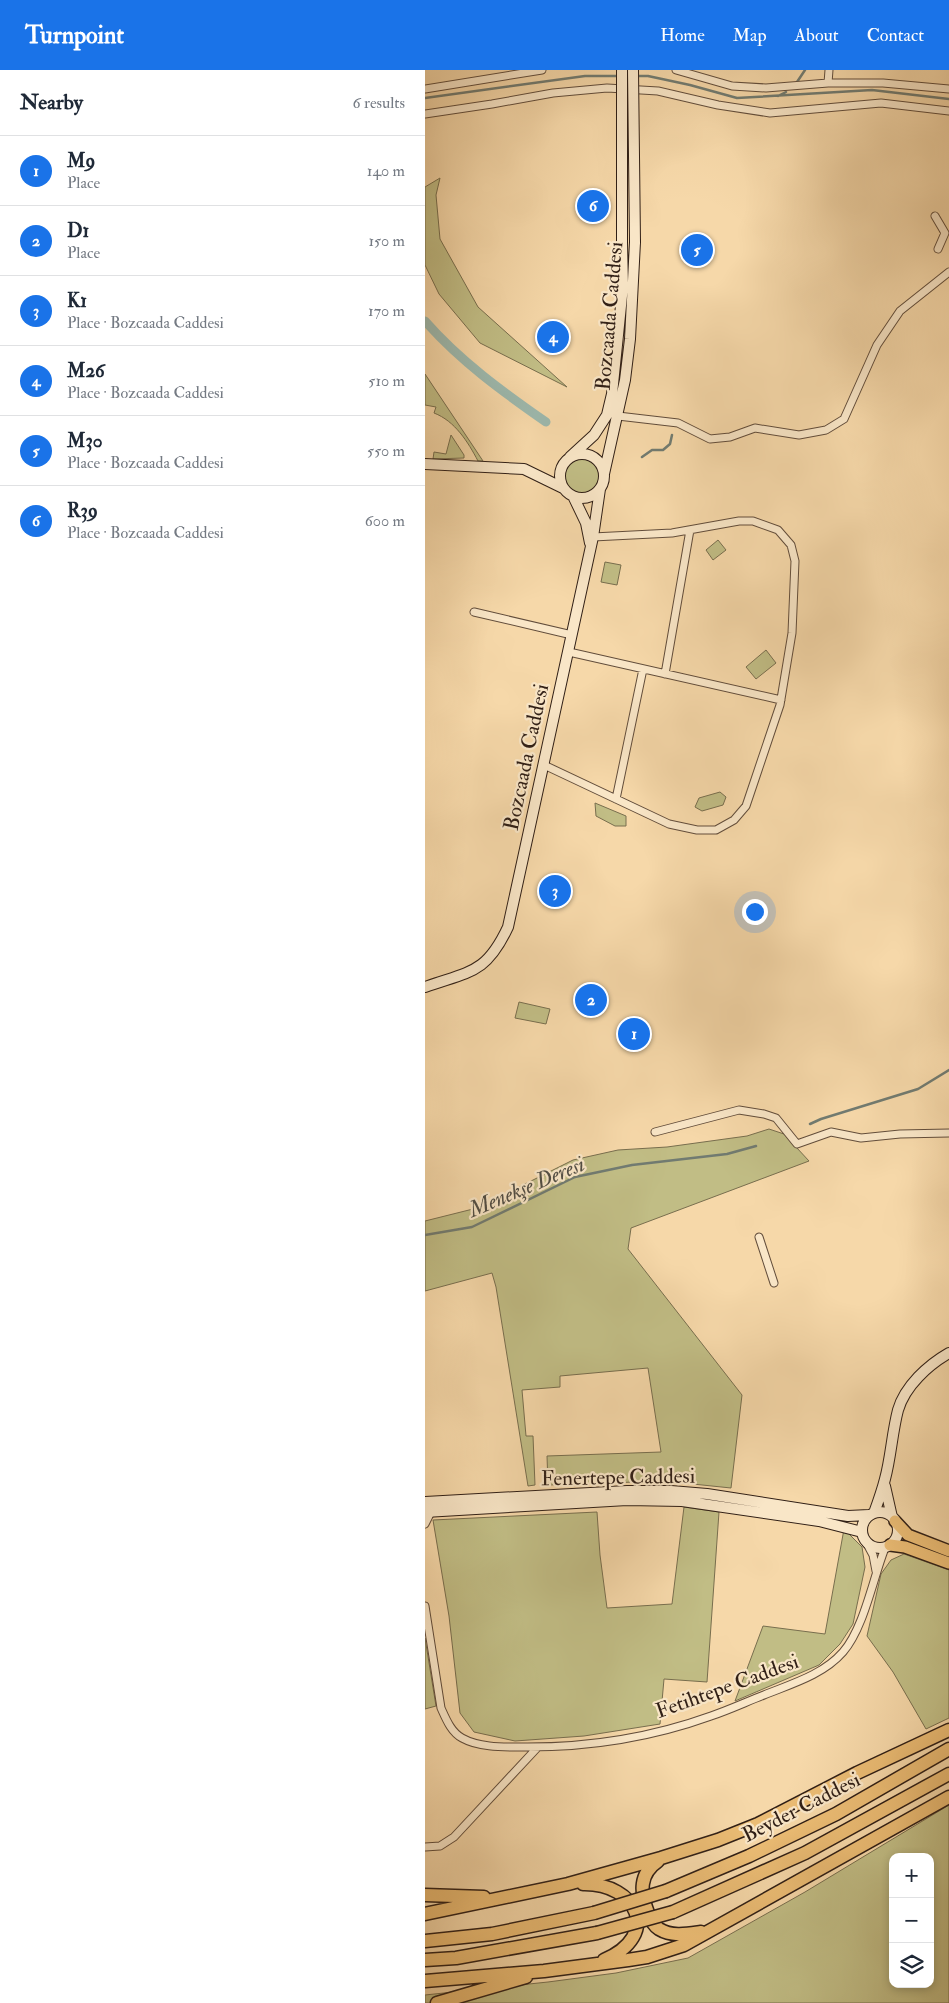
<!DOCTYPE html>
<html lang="en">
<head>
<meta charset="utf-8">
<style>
	body { margin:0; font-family:"IM FELL Double Pica",serif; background:#f2f2f3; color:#1f2937 }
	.controls { position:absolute; right:15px; bottom:15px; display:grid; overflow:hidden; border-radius:10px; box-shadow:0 2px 8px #0003 }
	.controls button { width:45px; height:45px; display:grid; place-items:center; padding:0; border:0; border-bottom:1px solid #e0e1e3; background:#fff; color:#1f2937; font:25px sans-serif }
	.you { position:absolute; left:329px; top:841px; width:18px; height:18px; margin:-12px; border:4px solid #fff; border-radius:50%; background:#1a73e8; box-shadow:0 0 0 8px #1a73e833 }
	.badge { display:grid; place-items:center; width:32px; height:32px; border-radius:50%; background:#1a73e8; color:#fff; font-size:16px; font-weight:700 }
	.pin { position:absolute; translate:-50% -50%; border:2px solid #fff; box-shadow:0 1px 5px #0006 }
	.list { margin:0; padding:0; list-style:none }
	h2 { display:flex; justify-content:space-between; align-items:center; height:65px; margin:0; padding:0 20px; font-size:21px }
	h2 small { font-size:16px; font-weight:400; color:#747a83 }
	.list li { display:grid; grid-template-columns:32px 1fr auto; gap:15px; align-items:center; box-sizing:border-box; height:70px; padding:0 20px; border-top:1px solid #e0e1e3 }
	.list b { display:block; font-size:19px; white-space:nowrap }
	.list p { margin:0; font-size:16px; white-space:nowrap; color:#747a83 }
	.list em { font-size:16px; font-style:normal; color:#747a83 }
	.icon { flex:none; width:28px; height:28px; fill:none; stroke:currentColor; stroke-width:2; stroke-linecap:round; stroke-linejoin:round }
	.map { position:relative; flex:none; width:524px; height:1933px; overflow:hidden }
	header { display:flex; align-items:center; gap:30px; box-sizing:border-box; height:70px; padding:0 25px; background:#1a73e8; color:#fff }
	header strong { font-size:24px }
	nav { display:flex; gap:28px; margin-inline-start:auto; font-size:18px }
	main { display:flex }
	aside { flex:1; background:#fff }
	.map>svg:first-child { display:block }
	.green { fill:#c1bd85; stroke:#786e4e; fill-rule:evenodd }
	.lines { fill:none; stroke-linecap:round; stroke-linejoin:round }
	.stream { stroke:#717b71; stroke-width:2.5 }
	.canal { stroke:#9db9ae; stroke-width:9 }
	.street-casing { stroke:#624d3b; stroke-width:9 }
	.secondary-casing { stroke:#301f16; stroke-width:12 }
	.primary-casing { stroke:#301f16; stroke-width:14 }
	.highway-casing { stroke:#301f16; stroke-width:15 }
	.street { stroke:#f9e6c7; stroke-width:7 }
	.secondary { stroke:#f9e6c7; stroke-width:10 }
	.primary { stroke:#ebbc74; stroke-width:11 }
	.highway { stroke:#ebbc74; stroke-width:12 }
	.secondary-bridge-casing { stroke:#301f16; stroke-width:12; stroke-linecap:butt }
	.highway-bridge-casing { stroke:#301f16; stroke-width:15; stroke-linecap:butt }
	.secondary-bridge { stroke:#f9e6c7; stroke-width:10 }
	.highway-bridge { stroke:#ebbc74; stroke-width:12 }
	.labels { text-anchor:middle; stroke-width:4.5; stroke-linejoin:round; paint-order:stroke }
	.street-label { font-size:21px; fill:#301f16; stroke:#f9e6c7 }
	.water-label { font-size:22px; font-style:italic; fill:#514d44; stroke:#f9e6c7 }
</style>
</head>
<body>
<header>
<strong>Turnpoint</strong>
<nav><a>Home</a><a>Map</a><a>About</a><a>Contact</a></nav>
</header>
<main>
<aside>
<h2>Nearby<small>6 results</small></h2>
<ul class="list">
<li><span class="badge">1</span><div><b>M9</b><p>Place</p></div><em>140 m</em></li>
<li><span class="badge">2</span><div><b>D1</b><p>Place</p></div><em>150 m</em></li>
<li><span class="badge">3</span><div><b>K1</b><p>Place · Bozcaada Caddesi</p></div><em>170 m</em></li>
<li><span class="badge">4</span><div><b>M26</b><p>Place · Bozcaada Caddesi</p></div><em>510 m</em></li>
<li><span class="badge">5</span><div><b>M30</b><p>Place · Bozcaada Caddesi</p></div><em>550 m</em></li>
<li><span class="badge">6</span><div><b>R39</b><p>Place · Bozcaada Caddesi</p></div><em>600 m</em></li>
</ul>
</aside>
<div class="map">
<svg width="524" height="1933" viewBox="0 0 524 1933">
	<rect width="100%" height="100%" fill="#f6d8a9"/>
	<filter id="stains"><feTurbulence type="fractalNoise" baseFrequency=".004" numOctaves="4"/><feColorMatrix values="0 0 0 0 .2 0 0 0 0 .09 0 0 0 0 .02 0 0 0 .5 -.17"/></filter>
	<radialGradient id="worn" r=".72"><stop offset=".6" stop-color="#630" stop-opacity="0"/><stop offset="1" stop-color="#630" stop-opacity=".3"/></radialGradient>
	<!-- green -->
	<path class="green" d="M15 108 11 125 15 169 53 237 142 317 55 273 14 224 0 195V117Z
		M0 304 58 391H53C43 372 30 351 9 343L11 337 0 335Z
		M26 365 39 385V388L8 389 9 382 21 384Z
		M139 407a18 18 0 1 1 36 0a18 18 0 1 1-36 0Z
		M293 470 301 480 288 490 281 480Z
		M180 492 196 495 192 515 176 512Z
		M341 580 351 593 331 609 321 597Z
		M295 722 301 727 298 735 277 741 270 737 274 728Z
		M170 733 201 746V756H190L171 746Z
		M94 932 125 939 121 954 90 948Z
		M344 1059 359 1064 384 1091 206 1158 203 1179 317 1325 306 1418 239 1411 123 1415 122 1386 236 1382 223 1298 135 1306V1317L97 1320 101 1366H108L110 1415 103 1416 71 1217 67 1203 0 1221V1151L52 1138 148 1090 193 1080 242 1077 322 1066Z
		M259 1437 294 1442 282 1612 239 1609 235 1654 159 1666 90 1671 49 1662 35 1643 24 1546 8 1450 172 1442 175 1485 182 1538 247 1534Z
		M419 1459 437 1477 440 1497 428 1554 415 1574 394 1595 310 1631 338 1556 400 1564Z
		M479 1484 524 1500V1648L501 1659 468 1602 442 1566 456 1504 466 1490Z
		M0 1568 11 1636 0 1639Z
		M524 1735V1933H0V1925L123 1912 191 1903 263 1888 380 1822ZM468 1787H505V1914H468Z"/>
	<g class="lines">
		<!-- stream -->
		<path class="stream" d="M212 6H223L265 15 312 28 447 20 524 29
			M372 12 380 0
			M353 26 361 22
			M0 28 160 6H194
			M217 387 227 380H238L245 374 247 365
			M385 1054 396 1049 493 1019 524 1000
			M0 1165 47 1157 150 1107 207 1095 302 1084 331 1076"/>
		<!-- canal -->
		<path class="canal" d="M0 251C35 291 78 322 121 352"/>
		<!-- street casing -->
		<g class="street-casing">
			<path id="street" d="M251 0 307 16 341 18 403 13H458L524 19
				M403 13 404 0
				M0 19 117 0
				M0 44 67 34 128 23 182 18 233 21 293 35 345 43 456 33 524 41
				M510 146 520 163 513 179
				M193 346 253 353 285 369 305 367 330 358 374 365 401 360 419 349 452 275 475 241 524 202
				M49 542 147 565
				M144 582 356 630
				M240 604 265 460
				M119 695 244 754 272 760H291L309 750 321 736 355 635 367 563 370 491 366 475 353 460 328 451H314L247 463 168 467
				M191 729 218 599
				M230 1062 314 1040 339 1044 351 1048 372 1074 406 1062 436 1068 475 1064 524 1063
				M334 1167 349 1213
				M0 1454 6 1442
				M441 1472 448 1485 451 1501
				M0 1536 16 1638C21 1649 26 1662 37 1668 53 1677 75 1677 93 1677 158 1678 225 1668 286 1646 304 1640 321 1632 339 1625 366 1614 398 1605 418 1582 439 1558 448 1508 460 1478
				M0 1777 15 1776 29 1767 112 1678"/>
		</g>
		<!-- secondary casing -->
		<g class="secondary-casing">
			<path id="secondary" d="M135 406a22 22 0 1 1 44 0a22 22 0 1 1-44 0Z
				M145 387 169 365 182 345 187 324 198 216 197 172
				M0 394 99 399 138 418
				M179 404 200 310 205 269 210 172
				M149 428 161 453 165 473
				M0 917C45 901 61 904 83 857L168 467 175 419
				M460 1416 467 1447
				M0 1432 202 1421H246L282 1424 423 1446 444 1445
				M0 1442 202 1430 257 1431 394 1451 437 1462
				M437 1460a18 18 0 1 1 36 0a18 18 0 1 1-36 0Z
				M449 1443C453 1432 457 1421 460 1409 466 1387 467 1363 473 1340 480 1316 503 1295 524 1283"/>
		</g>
		<!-- primary casing -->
		<g class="primary-casing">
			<path id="primary" d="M470 1451 483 1465 524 1481
				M465 1475 480 1477 524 1493"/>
		</g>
		<!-- highway casing -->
		<g class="highway-casing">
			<path id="highway" d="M233 1791C214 1804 215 1822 223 1843 225 1849 228 1855 234 1859 247 1867 262 1864 276 1862
				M158 1814C212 1813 237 1865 179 1890
				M241 1821 324 1786 411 1744 524 1679
				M0 1825 59 1827
				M248 1842 380 1783 524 1704
				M0 1844 143 1814 236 1788 293 1770 333 1754 432 1703 524 1660
				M0 1871 67 1864 169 1843
				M0 1890 31 1888 172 1863
				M0 1911 119 1901 203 1890 222 1887 259 1875 524 1727
				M12 1933 101 1907"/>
		</g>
		<!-- street -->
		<use href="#street" class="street"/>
		<!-- secondary -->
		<use href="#secondary" class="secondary"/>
		<!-- primary -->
		<use href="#primary" class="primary"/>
		<!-- highway -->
		<use href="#highway" class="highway"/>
		<!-- secondary-bridge casing -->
		<g class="secondary-bridge-casing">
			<path id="secondary-bridge" d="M197 0V172
				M208 0 210 172"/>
		</g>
		<!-- highway-bridge casing -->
		<g class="highway-bridge-casing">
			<path id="highway-bridge" d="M169 1843 241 1821
				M172 1863 248 1842"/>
		</g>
		<!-- secondary-bridge -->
		<use href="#secondary-bridge" class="secondary-bridge"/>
		<!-- highway-bridge -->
		<use href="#highway-bridge" class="highway-bridge"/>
	</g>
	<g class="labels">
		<!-- street labels -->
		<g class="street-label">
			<text transform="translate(184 246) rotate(-85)" y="7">Bozcaada Caddesi</text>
			<text transform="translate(101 687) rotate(-78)" y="7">Bozcaada Caddesi</text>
			<text transform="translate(193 1407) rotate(-1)" y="7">Fenertepe Caddesi</text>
			<text transform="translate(302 1616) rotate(-20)" y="7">Fetihtepe Caddesi</text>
			<text transform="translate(376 1737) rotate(-27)" y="7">Beyder Caddesi</text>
		</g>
		<!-- water labels -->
		<g class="water-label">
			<text transform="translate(101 1116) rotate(-23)" y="8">Menekşe Deresi</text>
		</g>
	</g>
	<rect width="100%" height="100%" filter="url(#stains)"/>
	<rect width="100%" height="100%" fill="url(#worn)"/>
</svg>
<div class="controls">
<button>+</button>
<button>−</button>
<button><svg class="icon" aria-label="layers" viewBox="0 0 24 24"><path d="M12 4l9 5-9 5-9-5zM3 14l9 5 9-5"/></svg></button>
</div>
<div class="you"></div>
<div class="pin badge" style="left:209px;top:964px">1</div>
<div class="pin badge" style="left:166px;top:930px">2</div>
<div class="pin badge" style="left:130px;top:821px">3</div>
<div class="pin badge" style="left:128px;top:267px">4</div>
<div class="pin badge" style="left:272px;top:180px">5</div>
<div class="pin badge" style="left:168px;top:136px">6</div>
</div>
</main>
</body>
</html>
